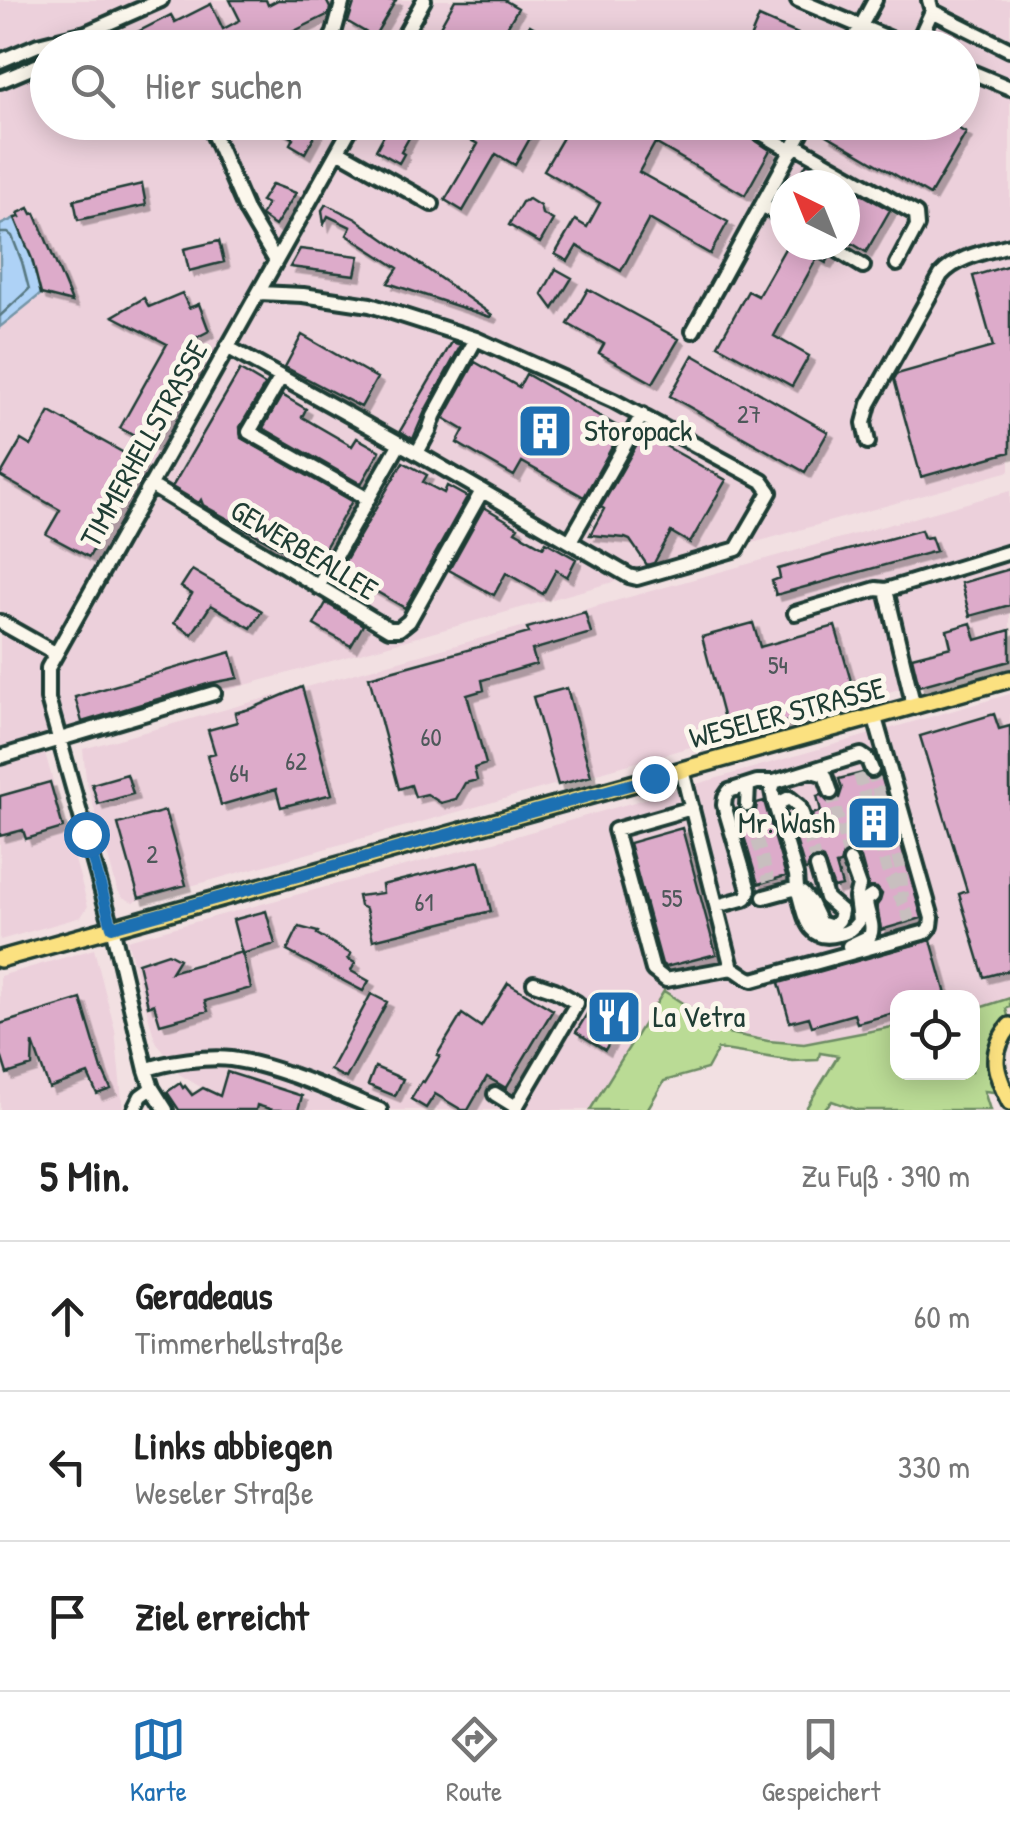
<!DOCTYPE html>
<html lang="de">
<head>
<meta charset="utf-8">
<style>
	body { margin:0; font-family:"Patrick Hand",sans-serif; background:#f6f6f6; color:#222 }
	.controls { position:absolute; right:30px; bottom:30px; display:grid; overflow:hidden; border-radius:20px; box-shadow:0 5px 25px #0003 }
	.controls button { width:90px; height:90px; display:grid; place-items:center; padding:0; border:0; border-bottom:2px solid #e0e0e0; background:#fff; color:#222; font:50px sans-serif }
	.compass { position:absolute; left:770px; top:170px; width:90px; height:90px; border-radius:50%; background:#fff; box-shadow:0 5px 25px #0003; rotate:317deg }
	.stop { position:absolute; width:30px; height:30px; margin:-22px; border:8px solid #1f6fb2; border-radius:50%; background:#fff }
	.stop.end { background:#1f6fb2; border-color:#fff; box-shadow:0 2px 10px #0008 }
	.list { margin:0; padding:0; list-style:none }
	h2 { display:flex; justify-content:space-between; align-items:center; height:130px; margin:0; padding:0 40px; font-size:42px }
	h2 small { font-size:32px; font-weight:400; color:#767676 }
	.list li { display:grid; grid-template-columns:65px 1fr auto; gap:30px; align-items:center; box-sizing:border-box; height:150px; padding:0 40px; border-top:2px solid #e0e0e0 }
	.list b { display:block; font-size:38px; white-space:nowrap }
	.list p { margin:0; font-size:32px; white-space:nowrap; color:#767676 }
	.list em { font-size:32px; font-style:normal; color:#767676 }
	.icon { flex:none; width:55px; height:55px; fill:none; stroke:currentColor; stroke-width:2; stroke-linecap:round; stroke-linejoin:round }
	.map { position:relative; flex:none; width:1010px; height:1110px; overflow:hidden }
	.search { position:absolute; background:#fff; box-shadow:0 5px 25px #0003; left:30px; right:30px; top:30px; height:110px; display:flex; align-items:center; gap:25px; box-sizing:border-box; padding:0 35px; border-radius:55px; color:#767676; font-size:38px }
	.sheet { height:580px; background:#fff }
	nav { display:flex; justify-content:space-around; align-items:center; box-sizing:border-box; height:140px; border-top:2px solid #e0e0e0; background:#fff; font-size:28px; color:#767676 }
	nav a { display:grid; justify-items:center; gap:5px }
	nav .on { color:#1f6fb2 }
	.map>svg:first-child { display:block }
	.built { fill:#ecd0db; fill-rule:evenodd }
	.green { fill:#badb95; stroke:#6c8c64; stroke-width:2.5 }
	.water { fill:#aed2f6; stroke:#7596a8; stroke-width:2.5 }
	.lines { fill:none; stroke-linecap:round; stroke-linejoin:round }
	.shore { stroke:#587982; stroke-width:2.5 }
	.building { fill:#ddabca; stroke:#1f3d34; stroke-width:2.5; filter:url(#shadow) }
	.minor-tunnel { stroke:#c8bfbf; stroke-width:12; stroke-dasharray:12 6; stroke-linecap:butt }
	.minor-casing { stroke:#1f3d34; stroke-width:20 }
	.major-casing { stroke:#1f3d34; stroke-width:22 }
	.minor { stroke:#fbf7ec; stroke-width:12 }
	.major { stroke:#fbe180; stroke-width:15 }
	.route { stroke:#1f6fb2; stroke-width:12 }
	.labels { text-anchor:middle; stroke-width:10; stroke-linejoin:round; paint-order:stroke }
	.number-label { font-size:25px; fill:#4e585a }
	.poi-label { font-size:30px; fill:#1f3d34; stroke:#fbf7ec; text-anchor:start }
	.street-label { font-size:30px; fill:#1f3d34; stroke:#fbf7ec }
</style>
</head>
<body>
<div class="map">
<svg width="1010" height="1110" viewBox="0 0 1010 1110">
	<defs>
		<filter id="shadow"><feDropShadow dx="5.5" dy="5.5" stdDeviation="0" flood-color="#0004"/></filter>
	</defs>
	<rect width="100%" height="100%" fill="#f2e0e2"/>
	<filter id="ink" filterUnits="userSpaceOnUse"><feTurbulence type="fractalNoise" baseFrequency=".01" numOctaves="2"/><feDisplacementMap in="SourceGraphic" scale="20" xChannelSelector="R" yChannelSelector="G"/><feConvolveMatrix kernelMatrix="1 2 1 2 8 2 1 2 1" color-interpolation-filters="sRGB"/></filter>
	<g filter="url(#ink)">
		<!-- built -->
		<path class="built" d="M0 0H1010V471L42 742 88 906 81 917 0 940V327L41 294 15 219 0 225ZM48 48H962V122H48ZM785 185H845V245H785Z
			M1010 491V661L903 688 133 902 122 897 117 889 86 779 83 749Z
			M1010 694V998L973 1009 972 998H898L897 1026 803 1044 728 1033 664 992 590 1110H180L178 1107 202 1088 179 1074 155 1040 127 940 502 840Z
			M94 949 115 1030 123 1110H0V976Z"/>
		<!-- green -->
		<path class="green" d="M664 991 728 1033 768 1041 804 1044 897 1026 898 1072H972L973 1010 1010 998V1007L1006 1009 1009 1019C986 1039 988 1065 994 1092L984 1091 990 1110H857L832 1101 823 1110H805L838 1056 820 1053 818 1060 793 1061 718 1049 707 1069 664 1081 647 1110H590Z"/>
		<!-- water -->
		<path class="water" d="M15 218 32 259 41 294 0 327V225Z"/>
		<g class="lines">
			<!-- shore -->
			<path class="shore" d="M0 233H8L12 236 22 262 29 289 0 316"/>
		</g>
		<!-- building -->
		<path class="building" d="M230 0H266L268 5 278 0H326L330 8 329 14 272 42 275 48H106L171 15 175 22 211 4 223 29 240 20Z
			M355 0H396L374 37 348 22Z
			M455 0H504L518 8 495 48H428Z
			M759 17 830 48H746Z
			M530 25 569 48H517Z
			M267 122H322L305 153 290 144 293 138Z
			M391 122H418L401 152 404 154 399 163 376 150Z
			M480 122H539L515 165 496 154 463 211 445 200 478 144 470 140Z
			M572 122H653L671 133 678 122H727L770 150 745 195 655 143 639 172 728 222 710 254 649 219 621 271 577 246 568 261 555 254 575 220 587 227 600 203 544 170Z
			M834 122H947L966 133 930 195 827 135Z
			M807 163 845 185H794Z
			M142 184 146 205 78 220 74 200Z
			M272 184 296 193 275 226 261 216 267 204 261 201Z
			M845 185 890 210 866 252 845 239Z
			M529 199 540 206 542 214 553 220 540 243 509 225 522 202Z
			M326 204 356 219 492 315 490 317 388 283 398 268 347 235 351 227 328 216 324 224 322 210Z
			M29 208 32 214 35 213 72 302 41 294 32 259 15 218 20 217 18 213Z
			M219 241 224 262 189 271 184 249Z
			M787 245H811L819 249 820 248 830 257 826 263 817 258 774 336 809 356 792 386 718 345 748 291 758 296Z
			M300 249 359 256 355 275 290 267Z
			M1010 265V452L921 477 894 379 897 374 993 347 973 276Z
			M556 269 572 278 553 309 542 294Z
			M588 289 679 339 653 383 599 353 604 344 568 324Z
			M182 293 189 308 199 304 209 331 186 343 189 348 186 354 200 362 152 446 120 428 167 344 113 316 144 298 149 307Z
			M302 335 377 378 361 407 285 367Z
			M452 342 461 345 425 411 413 439 400 431Z
			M693 355 828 432 805 472 670 396Z
			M475 362 519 387 526 374 622 429 584 497 522 462 514 476 457 443 464 430 444 418Z
			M240 370 265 385 240 427 241 438 352 501 314 567 210 509 203 505 201 500 199 503 172 487Z
			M282 395 306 409 302 417 352 446 357 438 380 451 361 484 263 428Z
			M50 412 142 463 89 557 46 534 60 510 0 476 21 440 31 446Z
			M646 435 726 480 690 543 671 532 654 563 647 565 630 540 625 538 590 535 604 509 601 507 640 439 643 441Z
			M403 462 427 475 423 482 444 493 447 486 467 497 405 608 358 581 350 594 336 585 343 573 339 571Z
			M484 507 518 527 515 531 543 547 546 542 576 559 567 577 556 570 543 594 506 573 494 595 449 570Z
			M921 530 924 538 931 537 936 551 776 595 772 581 780 578 778 569Z
			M1010 569V605L970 616 961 583Z
			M192 570 262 611 251 628 211 605 192 634 174 623 192 594 181 587Z
			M326 603 363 625 351 646 314 625Z
			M585 612 591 633 532 650 536 664 482 680 484 690 467 695 486 764 474 768 477 780 465 783 456 799 441 803 427 794 415 797 411 785 399 789 369 677 529 633 527 628Z
			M753 623 760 647 835 626 857 702 729 738 702 637Z
			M971 623 976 640 1010 630V661L919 686 912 657 951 647 947 630Z
			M231 652 238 678 211 683 82 722 75 697Z
			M302 687 332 794 281 807 276 789 221 805 207 755 215 753 208 730 237 722 235 713 253 708Z
			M567 688 591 776 558 785 533 697Z
			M994 714 999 729 1010 726V970L984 977 959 894 967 891 920 736Z
			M862 773 872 780 881 775 922 918 881 930 877 905 880 901 882 894 877 888 869 887 861 858 853 851 843 854 840 864 836 865 842 886 834 888 823 859 818 857 811 859 807 870H805L790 820 793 819 801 826 808 825 811 821 813 814 821 811 817 796 821 795 828 802 835 801 839 798 842 789 839 779Z
			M127 774 133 794 98 804 92 784Z
			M50 782 63 828 26 839 23 830 0 836V796Z
			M764 801 786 876 758 884 736 809 738 808 742 814H751L756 810 757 803Z
			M165 811 186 885 139 898 118 824Z
			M682 828 716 954 666 967 662 964 629 843Z
			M479 861 491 911 373 940 366 909 360 906 358 896 383 893 382 885Z
			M266 911 275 944 242 954 233 920Z
			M299 927 318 932 317 934 351 954 348 959 355 963 351 971 369 981 363 991 287 951Z
			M931 940 947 998H898V1012L857 1023 854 1014 812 1026 809 1017 790 1022 779 983Z
			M242 952 251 988 205 1001 208 1011 160 1024 154 1004 148 1006 138 963 168 953 179 959 171 972Z
			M508 983 553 1010 506 1088 487 1077 468 1110H462L435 1094 426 1108 411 1099 422 1081 424 1082 440 1056 437 1055 462 1014 481 1027Z
			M371 994 387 1002 346 1078 330 1070Z
			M81 999 102 1069 111 1089 97 1094 88 1074 49 1088 33 1043 32 1066 7 1074 0 1052V1024Z
			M596 999 625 1016 605 1050 576 1032Z
			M375 1067 403 1079 395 1096 368 1085Z
			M227 1072 302 1096 298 1110H273L257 1105 256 1110H179L167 1092 180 1083 183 1088 185 1086 192 1095 203 1088 220 1096Z"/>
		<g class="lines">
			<!-- minor-tunnel -->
			<path class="minor-tunnel" d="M872 770 901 870 903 897
				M859 774 888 874 904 905 910 922
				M831 792 850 861
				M747 805 769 881
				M803 816 817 867"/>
			<!-- minor casing -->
			<g class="minor-casing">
				<path id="minor" d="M798 0 912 48
					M932 11 1010 50
					M326 48 334 33 343 0
					M397 48 424 0
					M849 48 875 0
					M915 48 932 11 929 0
					M0 61 38 45 86 33 161 0
					M962 68 1010 88
					M0 81 48 61
					M208 122 247 212 276 261
					M742 122 792 151
					M795 145 916 214 917 226 897 264
					M338 151 432 204
					M762 205 785 219
					M829 245 863 266
					M693 331 807 122
					M227 347 417 453 629 576 637 578 737 549 770 492 762 481 614 401 476 339 370 305 303 295 259 293
					M281 377 249 432 368 499
					M868 442 864 423 869 404 941 275C958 256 986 252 1010 245
					M417 453 429 431 434 416 476 339
					M150 485 389 629H399L409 621 482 491
					M570 541 642 415
					M318 587 400 443
					M795 613 876 589 886 590
					M0 622 55 653
					M914 707 886 590 1010 552
					M0 757 214 693
					M682 770 732 968C741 972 745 978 753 980L926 932 931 926 932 918 875 718
					M812 771 825 775 831 792
					M747 805 748 786
					M692 808 615 830 653 970 666 980 732 968
					M777 811 781 802 789 798 799 806 803 816
					M797 888C805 912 805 944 839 934 849 932 853 929 859 921L856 898 859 886 850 861
					M802 893 810 902 820 923 832 927 839 920 841 911 826 898 817 867
					M764 897 797 888 796 875 774 801 772 790 774 782
					M717 906 746 898 749 890 724 805 725 797 729 791 757 782H774L861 755 868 760 872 770
					M849 946 870 936C875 924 866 913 866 900L872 896
					M146 1070C165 1062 210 1056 231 1059 280 1066 334 1092 380 1110
					M495 1094 516 1107 515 1110
					M516 1107 577 1003 555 990 534 983
					M134 1110 141 1096 152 1088
					M166 1110 152 1088 146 1070 112 927 48 699V668L354 122"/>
			</g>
			<!-- major casing -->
			<g class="major-casing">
				<path id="major" d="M0 959 1010 679
					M1010 1026C988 1053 995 1073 1010 1102"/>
			</g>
			<!-- minor -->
			<use href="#minor" class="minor"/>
			<!-- major -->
			<use href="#major" class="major"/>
		</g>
	</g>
	<g class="lines" filter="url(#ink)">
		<!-- route -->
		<path class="route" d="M86 834 112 927 654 778"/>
	</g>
	<!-- icons -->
	<defs>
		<g id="building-square" transform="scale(2.875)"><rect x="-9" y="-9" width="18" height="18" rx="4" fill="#1f6fb2" stroke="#fbf7ec"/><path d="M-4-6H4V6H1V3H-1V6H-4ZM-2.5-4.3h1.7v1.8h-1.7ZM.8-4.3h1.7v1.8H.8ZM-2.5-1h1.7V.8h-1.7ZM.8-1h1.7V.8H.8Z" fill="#fff"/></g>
		<g id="restaurant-square" transform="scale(2.875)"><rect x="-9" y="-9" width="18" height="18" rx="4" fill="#1f6fb2" stroke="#fbf7ec"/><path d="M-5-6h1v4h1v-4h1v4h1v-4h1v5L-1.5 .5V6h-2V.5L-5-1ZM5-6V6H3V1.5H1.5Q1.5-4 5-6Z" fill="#fff"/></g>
	</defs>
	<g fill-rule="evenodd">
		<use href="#building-square" x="545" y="431"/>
		<use href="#building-square" x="874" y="823"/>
		<use href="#restaurant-square" x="614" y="1017"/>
	</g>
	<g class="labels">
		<!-- number labels -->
		<g class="number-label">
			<text x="749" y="423">27</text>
			<text x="778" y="674">54</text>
			<text x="431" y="746">60</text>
			<text x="296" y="770">62</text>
			<text x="239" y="782">64</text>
			<text x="152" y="863">2</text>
			<text x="672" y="907">55</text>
			<text x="424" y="911">61</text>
		</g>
		<!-- poi labels -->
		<g class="poi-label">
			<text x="584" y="441">Storopack</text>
			<text x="835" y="833" text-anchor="end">Mr. Wash</text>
			<text x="653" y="1027">La Vetra</text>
		</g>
		<!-- street labels -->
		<g class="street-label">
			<text transform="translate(144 444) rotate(-61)" y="10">TIMMERHELLSTRASSE</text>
			<text transform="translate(304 550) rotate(31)" y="10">GEWERBEALLEE</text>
			<text transform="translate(787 713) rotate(-15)" y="10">WESELER STRASSE</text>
		</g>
	</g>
</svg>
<div class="controls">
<button><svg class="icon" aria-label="locate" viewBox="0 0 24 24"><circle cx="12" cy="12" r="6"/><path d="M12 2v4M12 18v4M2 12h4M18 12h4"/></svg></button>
</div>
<svg class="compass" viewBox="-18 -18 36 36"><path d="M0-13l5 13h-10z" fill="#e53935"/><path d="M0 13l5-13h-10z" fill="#767676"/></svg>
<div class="stop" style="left:86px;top:834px"></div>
<div class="stop end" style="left:654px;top:778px"></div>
<div class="search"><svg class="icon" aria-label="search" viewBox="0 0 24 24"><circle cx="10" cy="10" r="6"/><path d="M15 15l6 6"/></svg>Hier suchen</div>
</div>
<section class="sheet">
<h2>5 Min.<small>Zu Fuß · 390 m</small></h2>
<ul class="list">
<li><svg class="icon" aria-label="ahead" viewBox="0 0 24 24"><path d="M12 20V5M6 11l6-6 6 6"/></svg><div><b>Geradeaus</b><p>Timmerhellstraße</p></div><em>60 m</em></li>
<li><svg class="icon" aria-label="left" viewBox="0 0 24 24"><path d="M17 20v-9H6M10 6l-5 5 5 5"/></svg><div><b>Links abbiegen</b><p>Weseler Straße</p></div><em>330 m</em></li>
<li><svg class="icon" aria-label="arrive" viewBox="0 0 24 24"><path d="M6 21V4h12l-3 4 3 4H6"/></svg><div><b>Ziel erreicht</b></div></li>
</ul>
</section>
<nav>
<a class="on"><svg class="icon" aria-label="map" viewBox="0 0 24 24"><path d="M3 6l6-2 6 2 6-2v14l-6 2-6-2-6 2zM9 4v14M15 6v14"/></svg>Karte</a>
<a><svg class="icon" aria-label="directions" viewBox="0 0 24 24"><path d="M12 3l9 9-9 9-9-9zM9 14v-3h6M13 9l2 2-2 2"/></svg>Route</a>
<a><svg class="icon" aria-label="saved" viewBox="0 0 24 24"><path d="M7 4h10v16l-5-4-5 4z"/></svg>Gespeichert</a>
</nav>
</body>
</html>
